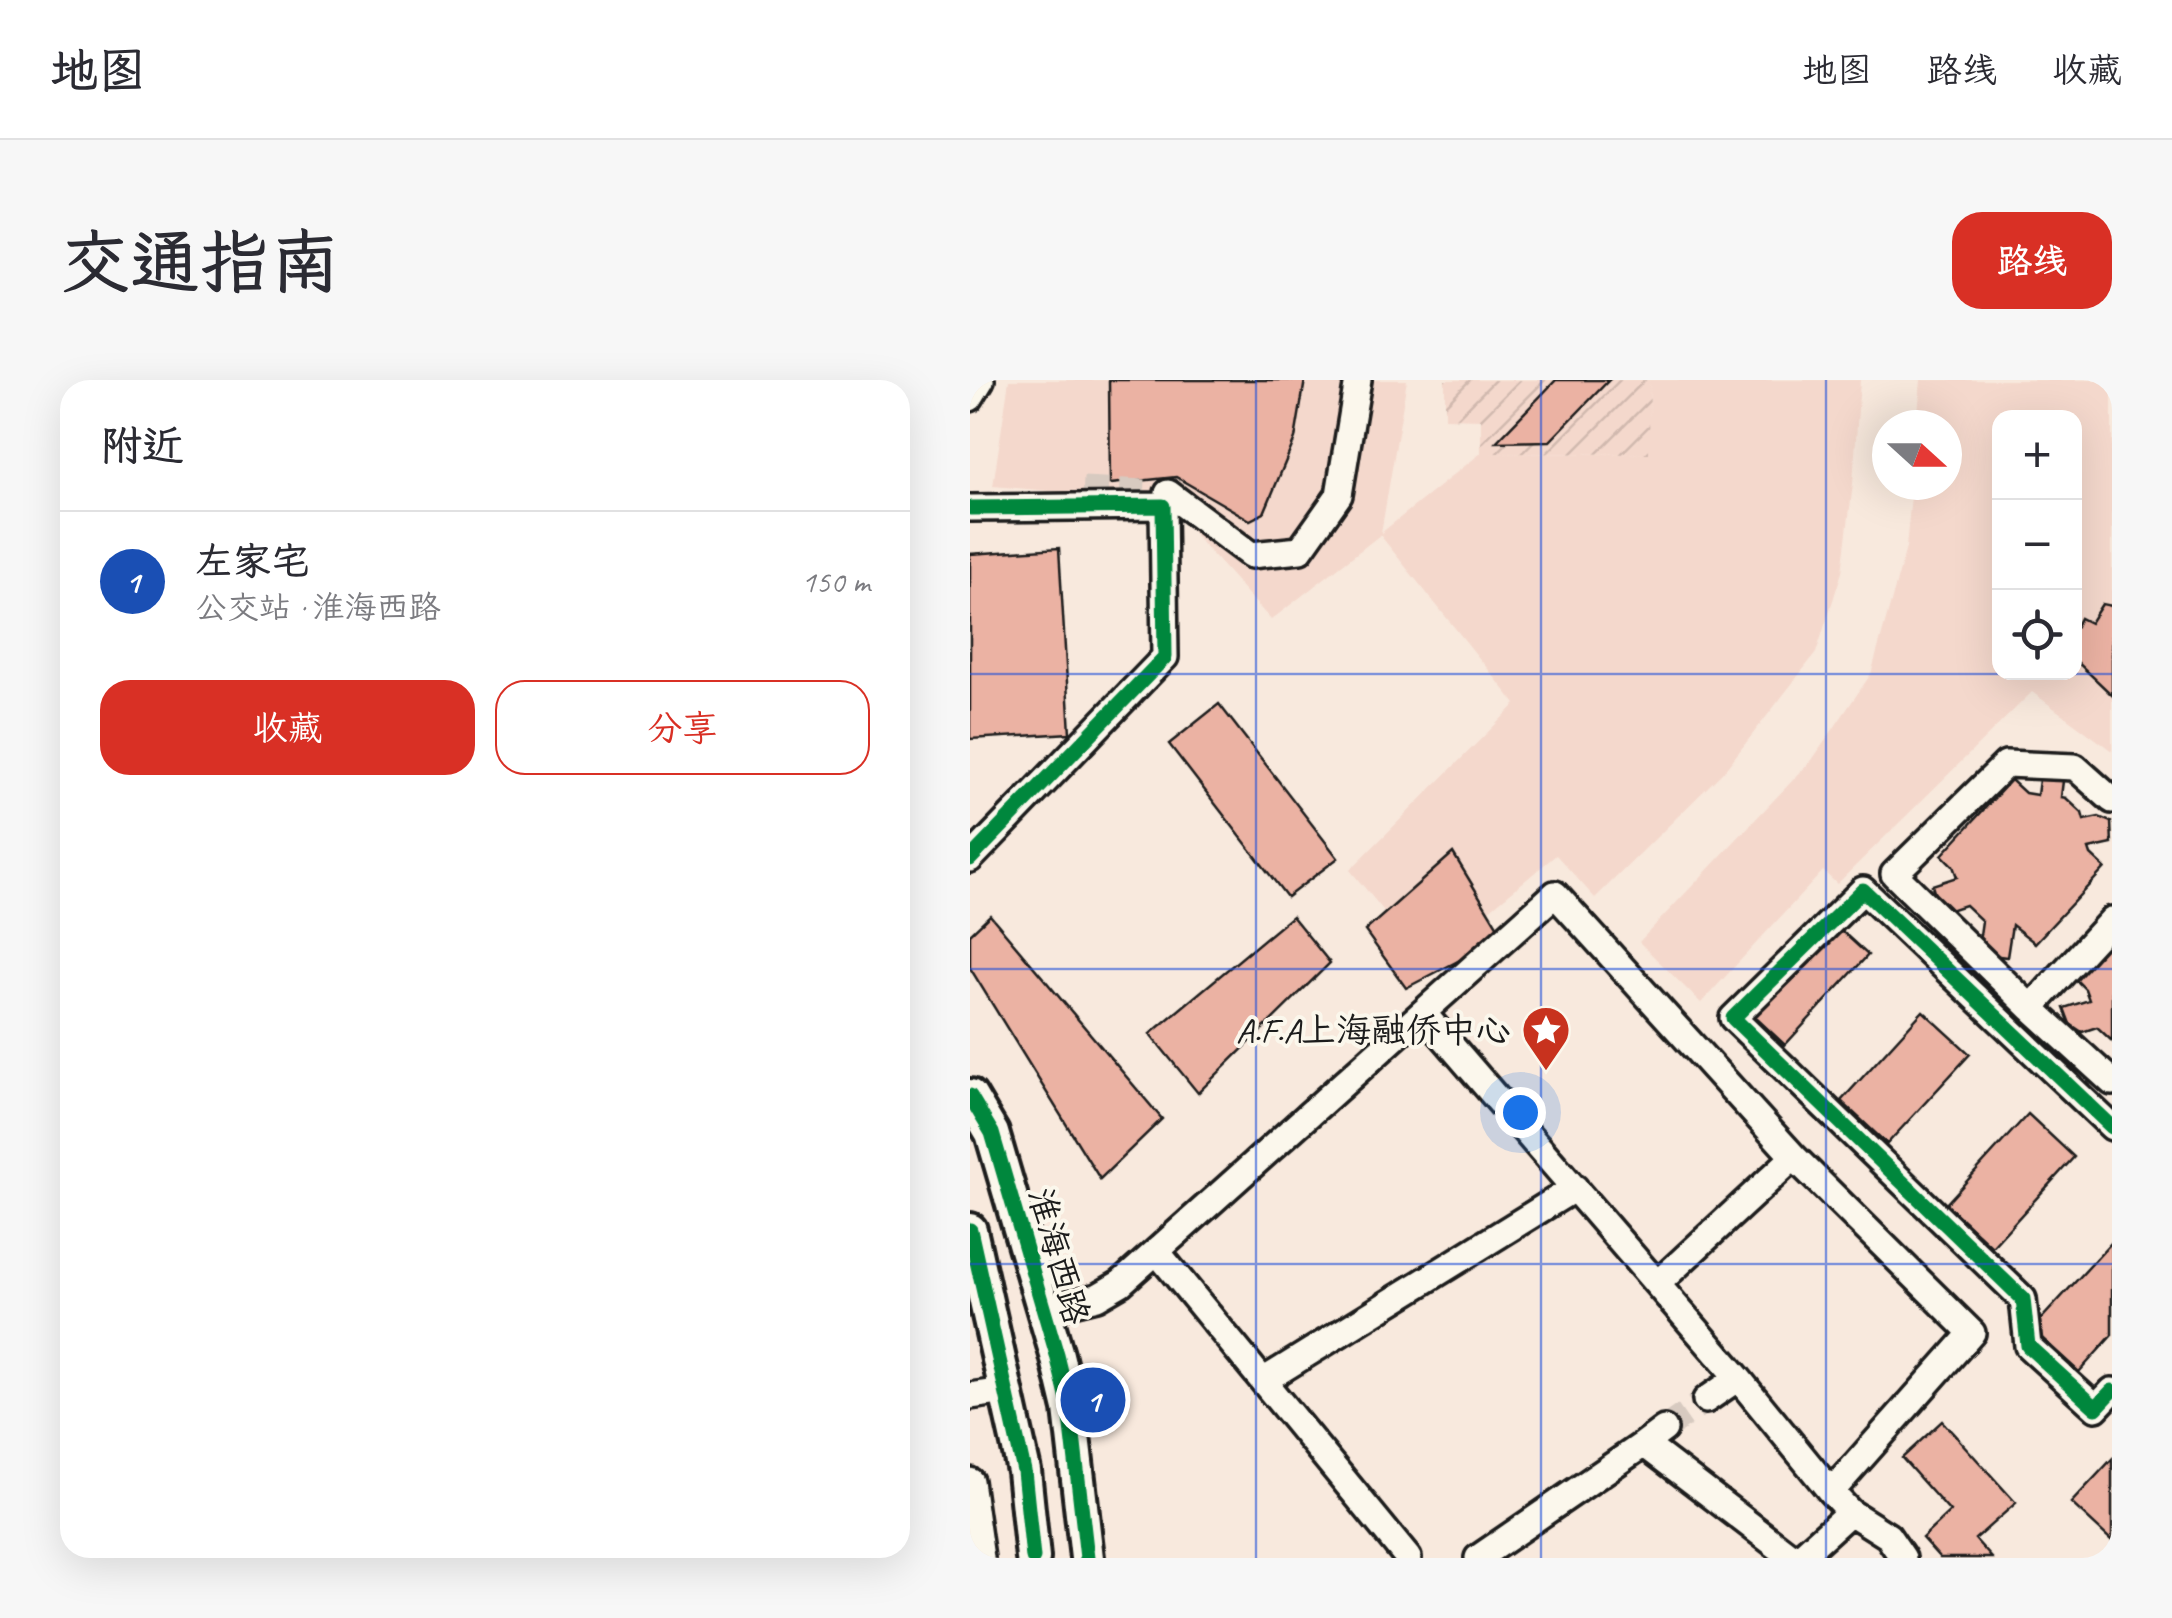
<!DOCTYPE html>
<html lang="zh">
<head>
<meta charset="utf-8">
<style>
	body { margin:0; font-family:Caveat,"LXGW WenKai TC",sans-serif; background:#f7f7f7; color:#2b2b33 }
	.controls { position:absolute; right:30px; top:30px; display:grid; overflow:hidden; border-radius:20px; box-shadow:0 10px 40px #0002 }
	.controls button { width:90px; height:90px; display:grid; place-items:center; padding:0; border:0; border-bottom:2px solid #e1e1e2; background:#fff; color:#2b2b33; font:50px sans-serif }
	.compass { position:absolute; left:902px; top:30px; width:90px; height:90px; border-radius:50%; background:#fff; box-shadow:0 10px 40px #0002; rotate:111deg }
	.you { position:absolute; left:550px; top:732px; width:35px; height:35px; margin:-25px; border:8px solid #fff; border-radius:50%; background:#1a73e8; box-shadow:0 0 0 15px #1a73e833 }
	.badge { display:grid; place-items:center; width:65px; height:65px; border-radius:50%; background:#d93025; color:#fff; font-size:32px; font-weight:700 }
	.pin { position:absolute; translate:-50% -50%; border:5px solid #fff; box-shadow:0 2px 10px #0006 }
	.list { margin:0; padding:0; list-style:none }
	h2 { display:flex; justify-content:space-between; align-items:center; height:130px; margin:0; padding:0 40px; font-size:42px }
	h2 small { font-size:32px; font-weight:400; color:#7c7c81 }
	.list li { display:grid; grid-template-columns:65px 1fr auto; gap:30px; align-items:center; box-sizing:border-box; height:140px; padding:0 40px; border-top:2px solid #e1e1e2 }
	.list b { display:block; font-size:38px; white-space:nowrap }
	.list p { margin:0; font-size:32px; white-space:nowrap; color:#7c7c81 }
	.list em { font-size:32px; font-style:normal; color:#7c7c81 }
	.actions { display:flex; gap:20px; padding:30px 40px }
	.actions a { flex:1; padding:22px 0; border:2px solid #d93025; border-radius:30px; text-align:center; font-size:35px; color:#d93025 }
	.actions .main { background:#d93025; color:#fff }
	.icon { flex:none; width:55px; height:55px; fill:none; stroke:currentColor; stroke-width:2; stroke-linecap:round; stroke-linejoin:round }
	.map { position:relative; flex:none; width:1142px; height:1178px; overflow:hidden; border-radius:30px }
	header { display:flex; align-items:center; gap:60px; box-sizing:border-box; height:140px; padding:0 50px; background:#fff; border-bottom:2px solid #e1e1e2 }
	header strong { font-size:48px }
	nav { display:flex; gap:55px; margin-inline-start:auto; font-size:35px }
	.intro { display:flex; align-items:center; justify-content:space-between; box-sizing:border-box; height:240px; padding:0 60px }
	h1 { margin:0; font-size:70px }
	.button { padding:25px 45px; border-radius:30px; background:#d93025; color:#fff; font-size:35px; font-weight:700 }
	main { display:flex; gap:60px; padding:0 60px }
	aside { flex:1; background:#fff; border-radius:30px; box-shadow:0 10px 40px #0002 }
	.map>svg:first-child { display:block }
	.built { fill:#f4d8cc; fill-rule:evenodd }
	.industrial { fill:url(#industrial-furrows) }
	.building { fill:#ebb2a3; stroke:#1c1c1c; stroke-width:2.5 }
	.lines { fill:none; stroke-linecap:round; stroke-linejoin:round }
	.minor-tunnel { stroke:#d7cac0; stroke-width:25; stroke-dasharray:25 12; stroke-linecap:butt }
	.minor-casing { stroke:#1c1c1c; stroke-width:32 }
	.major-casing { stroke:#1c1c1c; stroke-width:40 }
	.minor { stroke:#fbf7ec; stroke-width:25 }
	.major { stroke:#fbf7ec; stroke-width:32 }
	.cycleway-casing { stroke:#fbf7ec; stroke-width:21 }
	.cycleway { stroke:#00873e; stroke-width:15 }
	.grid { fill:none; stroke:#1d4ed8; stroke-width:2.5; stroke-opacity:0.55 }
	.labels { text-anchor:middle; stroke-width:8; stroke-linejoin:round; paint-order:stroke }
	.poi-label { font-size:35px; fill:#1c1c1c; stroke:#fbf7ec; text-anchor:end }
	.street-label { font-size:35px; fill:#1c1c1c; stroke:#fbf7ec }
</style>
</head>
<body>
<header>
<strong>地图</strong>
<nav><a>地图</a><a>路线</a><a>收藏</a></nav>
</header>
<div class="intro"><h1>交通指南</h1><a class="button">路线</a></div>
<main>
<aside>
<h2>附近<small></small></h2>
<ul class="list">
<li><span class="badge" style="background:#1a4fb4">1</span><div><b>左家宅</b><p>公交站 · 淮海西路</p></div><em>150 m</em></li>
</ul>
<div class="actions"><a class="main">收藏</a><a>分享</a></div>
</aside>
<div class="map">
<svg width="1142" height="1178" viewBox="0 0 1142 1178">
	<defs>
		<pattern id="industrial-furrows" width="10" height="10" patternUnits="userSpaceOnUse" patternTransform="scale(2.5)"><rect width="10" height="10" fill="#f4d8cc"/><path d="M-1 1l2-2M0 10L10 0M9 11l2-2" fill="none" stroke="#d1b9af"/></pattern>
	</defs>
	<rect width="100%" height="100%" fill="#f8e9dd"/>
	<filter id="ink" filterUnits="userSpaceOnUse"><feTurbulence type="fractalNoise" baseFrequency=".01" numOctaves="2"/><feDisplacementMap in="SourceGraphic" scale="20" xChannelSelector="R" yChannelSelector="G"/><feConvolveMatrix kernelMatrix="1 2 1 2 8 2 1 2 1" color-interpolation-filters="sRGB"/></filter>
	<g filter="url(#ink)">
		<!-- built -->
		<path class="built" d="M39 0H437L411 153 511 73 678 74 680 0H890L883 104 872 192 846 273 754 391 625 518 586 475 456 582 380 490 546 324 410 155 301 240 194 121 23 106Z
			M951 0H1142V371L1062 312 867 504 853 491 731 623 669 562 842 380 901 294 936 168 942 105H977V45H947ZM1030 38H1104V292H1030Z"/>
		<!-- industrial -->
		<path class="industrial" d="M475 0H680L679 74 511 73V39L475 38Z"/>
		<!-- building -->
		<path class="building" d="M139 0H335L325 59 294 133 280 140 206 97 140 104Z
			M586 0H639L580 61 526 62Z
			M89 168 100 353 0 359V174Z
			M1132 224 1142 226V315L1104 279V250L1110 238 1120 243Z
			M249 324 368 478 317 517 199 364Z
			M1070 392 1085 393 1093 401 1091 417 1096 418 1112 433 1114 440 1129 437 1141 442 1142 464 1119 469 1121 475 1135 488 1065 563 1042 545 1037 577 1021 575 1009 562 1012 541 995 525 980 530 967 522 962 505 987 497 983 486 972 475 1041 400 1055 413 1067 415Z
			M483 473 534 557 436 608 395 551Z
			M852 533 898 575 815 665 769 622Z
			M20 535 192 739 130 799 0 588V554Z
			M322 536 360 583 228 713 180 654Z
			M1142 557V661L1127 647 1112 652 1100 644 1094 628 1119 620 1115 609 1104 598Z
			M953 631 1000 674 917 764 871 721Z
			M1058 734 1104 777 1022 867 976 824Z
			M1142 862V955L1109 992 1062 949Z
			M972 1041 1046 1123 1005 1159 1022 1178H970L952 1158 980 1132 932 1078Z
			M1142 1079V1161L1101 1123Z"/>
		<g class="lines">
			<!-- minor-tunnel -->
			<path class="minor-tunnel" d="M113 109 198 113
				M694 1049 736 1020"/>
			<!-- minor casing -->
			<g class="minor-casing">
				<path id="minor" d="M0 18 11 0
					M198 113 281 175 330 170 369 115 388 0
					M0 128 193 126 195 277 0 479
					M1142 420 1105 387 1036 384 924 494 1061 628 1142 702
					M1061 628 1142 540
					M453 633 768 998 861 1112 880 1132 918 1156 933 1178
					M1142 747 893 510 763 638 1053 919 1058 966 1126 1028 1142 1011
					M188 873 438 1178
					M687 904 824 777
					M74 930 127 917 151 903 585 514 824 777 1002 953 861 1112
					M293 1001 605 808
					M0 1016 36 1011
					M736 1020 768 998
					M674 1064 694 1049
					M0 1101 11 1178
					M508 1178 674 1064 823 1178
					M829 1178 880 1132"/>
			</g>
			<!-- major casing -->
			<g class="major-casing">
				<path id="major" d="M0 716 22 753 87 975 100 1029 117 1178
					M0 850 54 1091 63 1178"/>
			</g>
			<!-- minor -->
			<use href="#minor" class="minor"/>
			<!-- major -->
			<use href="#major" class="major"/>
			<!-- cycleway casing -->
			<g class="cycleway-casing">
				<path id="cycleway" d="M0 128 193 126 195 277 0 479
					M0 716 22 753 87 975 100 1029 117 1178
					M1142 747 893 510 763 638 1053 919 1058 966 1126 1028 1142 1011
					M0 850 54 1091 63 1178"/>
			</g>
			<!-- cycleway -->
			<use href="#cycleway" class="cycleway"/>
		</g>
	</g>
	<!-- grid -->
	<path class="grid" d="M286 0V1178M571 0V1178M856 0V1178M0 294H1142M0 589H1142M0 884H1142"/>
	<!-- icons -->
	<defs>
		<g id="sight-pin" transform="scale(2.5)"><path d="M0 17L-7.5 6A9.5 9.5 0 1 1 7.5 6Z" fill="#c8321e" stroke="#fbf7ec"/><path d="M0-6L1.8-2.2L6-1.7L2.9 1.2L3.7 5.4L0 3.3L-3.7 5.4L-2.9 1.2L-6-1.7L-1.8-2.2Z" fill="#fff"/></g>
	</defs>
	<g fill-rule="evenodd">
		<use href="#sight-pin" x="576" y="650"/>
	</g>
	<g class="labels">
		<!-- poi labels -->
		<g class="poi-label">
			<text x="541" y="662">A.F.A上海融侨中心</text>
		</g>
		<!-- street labels -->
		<g class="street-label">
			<text transform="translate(89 876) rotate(74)" y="12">淮海西路</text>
		</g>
	</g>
</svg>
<div class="controls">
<button>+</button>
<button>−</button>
<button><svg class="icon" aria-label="locate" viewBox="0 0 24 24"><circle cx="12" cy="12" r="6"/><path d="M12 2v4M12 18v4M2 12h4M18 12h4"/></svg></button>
</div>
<svg class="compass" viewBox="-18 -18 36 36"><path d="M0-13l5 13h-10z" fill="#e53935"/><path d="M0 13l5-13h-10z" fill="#7c7c81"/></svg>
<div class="you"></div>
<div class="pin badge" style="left:123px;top:1020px;background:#1a4fb4">1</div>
</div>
</main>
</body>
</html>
